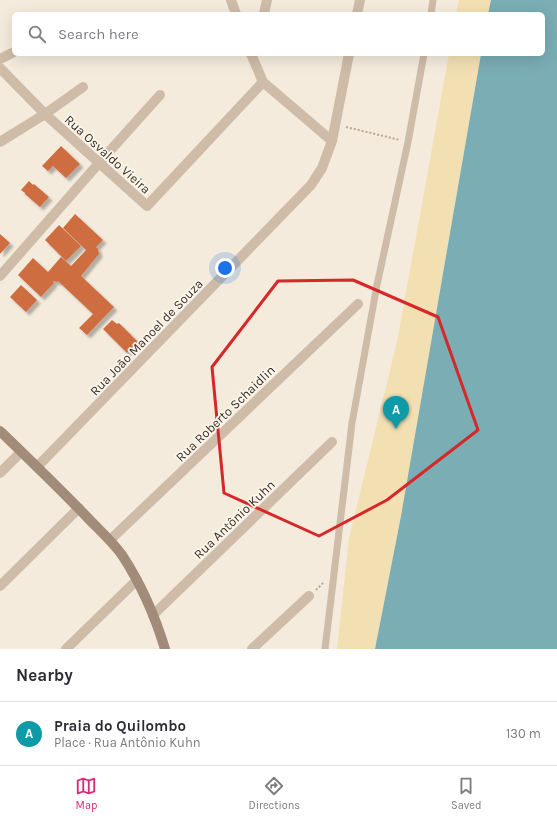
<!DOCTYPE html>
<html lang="en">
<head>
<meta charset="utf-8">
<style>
	body { margin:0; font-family:Karla,sans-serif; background:#f7f7f7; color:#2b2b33 }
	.you { position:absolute; left:225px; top:268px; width:14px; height:14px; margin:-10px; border:3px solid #fff; border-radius:50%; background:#1a73e8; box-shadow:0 0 0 6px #1a73e833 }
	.badge { display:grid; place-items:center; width:26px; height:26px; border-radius:50%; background:#db2777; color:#fff; font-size:13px; font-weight:700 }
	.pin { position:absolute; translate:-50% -33px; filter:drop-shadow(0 1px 2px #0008) }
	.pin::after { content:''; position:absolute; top:21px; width:14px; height:12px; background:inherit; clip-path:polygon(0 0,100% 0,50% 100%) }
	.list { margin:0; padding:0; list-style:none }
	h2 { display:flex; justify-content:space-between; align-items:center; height:52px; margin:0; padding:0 16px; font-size:17px }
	h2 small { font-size:13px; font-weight:400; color:#7c7c81 }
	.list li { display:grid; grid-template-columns:26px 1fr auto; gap:12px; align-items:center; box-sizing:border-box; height:64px; padding:0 16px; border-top:1px solid #e1e1e2 }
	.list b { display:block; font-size:15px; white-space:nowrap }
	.list p { margin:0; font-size:13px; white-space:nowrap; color:#7c7c81 }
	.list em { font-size:13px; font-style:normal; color:#7c7c81 }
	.icon { flex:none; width:22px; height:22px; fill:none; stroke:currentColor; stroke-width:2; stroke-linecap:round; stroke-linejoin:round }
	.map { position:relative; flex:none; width:557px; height:649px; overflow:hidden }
	.search { position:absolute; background:#fff; box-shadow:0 4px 16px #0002; left:12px; right:12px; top:12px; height:44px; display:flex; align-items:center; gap:10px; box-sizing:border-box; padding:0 14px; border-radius:6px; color:#7c7c81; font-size:15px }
	.sheet { height:116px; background:#fff }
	nav { display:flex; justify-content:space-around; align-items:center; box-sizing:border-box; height:56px; border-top:1px solid #e1e1e2; background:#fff; font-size:11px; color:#7c7c81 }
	nav a { display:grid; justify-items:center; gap:2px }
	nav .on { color:#db2777 }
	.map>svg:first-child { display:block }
	.sand { fill:#f2e0b2 }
	.water { fill:#7aadb4 }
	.building { fill:#ce6d41; filter:url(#shadow) }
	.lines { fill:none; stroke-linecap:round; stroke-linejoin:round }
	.path { stroke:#baa692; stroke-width:2; stroke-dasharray:2 2; stroke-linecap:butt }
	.pedestrian { stroke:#cebca8; stroke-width:7 }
	.minor { stroke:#cebca8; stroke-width:10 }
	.secondary { stroke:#a28b79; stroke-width:10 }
	.marked { fill:none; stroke:#d62828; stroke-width:3; stroke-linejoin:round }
	.labels { text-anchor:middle; stroke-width:3.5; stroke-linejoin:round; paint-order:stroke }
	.street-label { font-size:13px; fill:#3a2f29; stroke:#fbf5ea }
</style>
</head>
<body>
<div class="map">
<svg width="557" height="649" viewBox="0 0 557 649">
	<defs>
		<filter id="shadow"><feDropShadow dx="3.5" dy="3.5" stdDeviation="1" flood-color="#0004"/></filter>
	</defs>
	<rect width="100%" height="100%" fill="#f4ebdd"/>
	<!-- sand -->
	<path class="sand" d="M459 0H491L488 14H456Z
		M449 54H481L401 516 375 649H337L349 538 397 342Z"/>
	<!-- water -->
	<path class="water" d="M491 0H557V649H375L401 516 481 54H543V14H488Z"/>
	<!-- building -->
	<path class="building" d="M61 146 80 164 66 178 53 166 48 171 42 166Z
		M29 181 33 185 34 184 49 197 40 207 25 194V193L21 190Z
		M75 214 103 240 96 247 98 249 99 254 81 276 114 307 87 335 79 328 93 314 58 281 57 282 54 281 53 282 54 283 41 297 18 275 33 258 48 272 61 257 71 266 86 250 63 228Z
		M59 225 81 246 66 261 45 240Z
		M0 234 10 243 0 254Z
		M21 285 37 300 26 312 10 297Z
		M112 320 117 324 119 323 138 342 127 353 103 329Z"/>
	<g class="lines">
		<!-- path -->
		<path class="path" d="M346 127 400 140
			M316 590 323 583"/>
		<!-- pedestrian -->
		<path class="pedestrian" d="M431 14 433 0
			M325 649 352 423 377 285 408 142 424 54"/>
		<!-- minor -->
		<path class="minor" d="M231 0 236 14
			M264 14 267 0
			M357 14 360 0
			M251 54 263 82 332 141
			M0 59 14 52
			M0 68 45 114 147 206 263 82
			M0 142 45 114 83 87
			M0 276 99 163 160 95
			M37 467 311 185 322 168 332 141 349 54
			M0 473 21 452
			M110 540 358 304
			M0 586 79 508
			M153 615 332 442
			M66 649 137 580
			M252 649 309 596"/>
		<!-- secondary -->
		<path class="secondary" d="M0 431C29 459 57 486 85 515 97 528 111 540 122 555 141 584 155 616 165 649"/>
	</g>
	<!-- marked area -->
	<path class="marked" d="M353 280 438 317 478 430 387 500 319 536 224 493 212 367 278 281Z"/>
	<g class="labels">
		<!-- street labels -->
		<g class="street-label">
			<text transform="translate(108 154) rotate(42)" y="5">Rua Osvaldo Vieira</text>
			<text transform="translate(146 337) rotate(-46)" y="5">Rua João Manoel de Souza</text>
			<text transform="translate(225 413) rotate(-44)" y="5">Rua Roberto Schaidlin</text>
			<text transform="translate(234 519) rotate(-44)" y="5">Rua Antônio Kuhn</text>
		</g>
	</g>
</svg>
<div class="you"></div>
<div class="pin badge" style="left:396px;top:429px;background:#0f9aa8">A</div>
<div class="search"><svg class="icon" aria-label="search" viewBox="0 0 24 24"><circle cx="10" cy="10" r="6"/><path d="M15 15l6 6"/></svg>Search here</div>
</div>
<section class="sheet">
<h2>Nearby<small></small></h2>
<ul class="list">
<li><span class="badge" style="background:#0f9aa8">A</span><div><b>Praia do Quilombo</b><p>Place · Rua Antônio Kuhn</p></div><em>130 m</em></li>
</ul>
</section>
<nav>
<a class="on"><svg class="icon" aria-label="map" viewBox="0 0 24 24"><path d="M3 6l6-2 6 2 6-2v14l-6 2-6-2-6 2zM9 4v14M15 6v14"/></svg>Map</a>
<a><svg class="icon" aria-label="directions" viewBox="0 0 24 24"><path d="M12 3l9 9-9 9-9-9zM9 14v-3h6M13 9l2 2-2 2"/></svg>Directions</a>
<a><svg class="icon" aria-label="saved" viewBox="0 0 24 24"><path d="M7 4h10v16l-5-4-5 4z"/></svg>Saved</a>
</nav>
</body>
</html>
